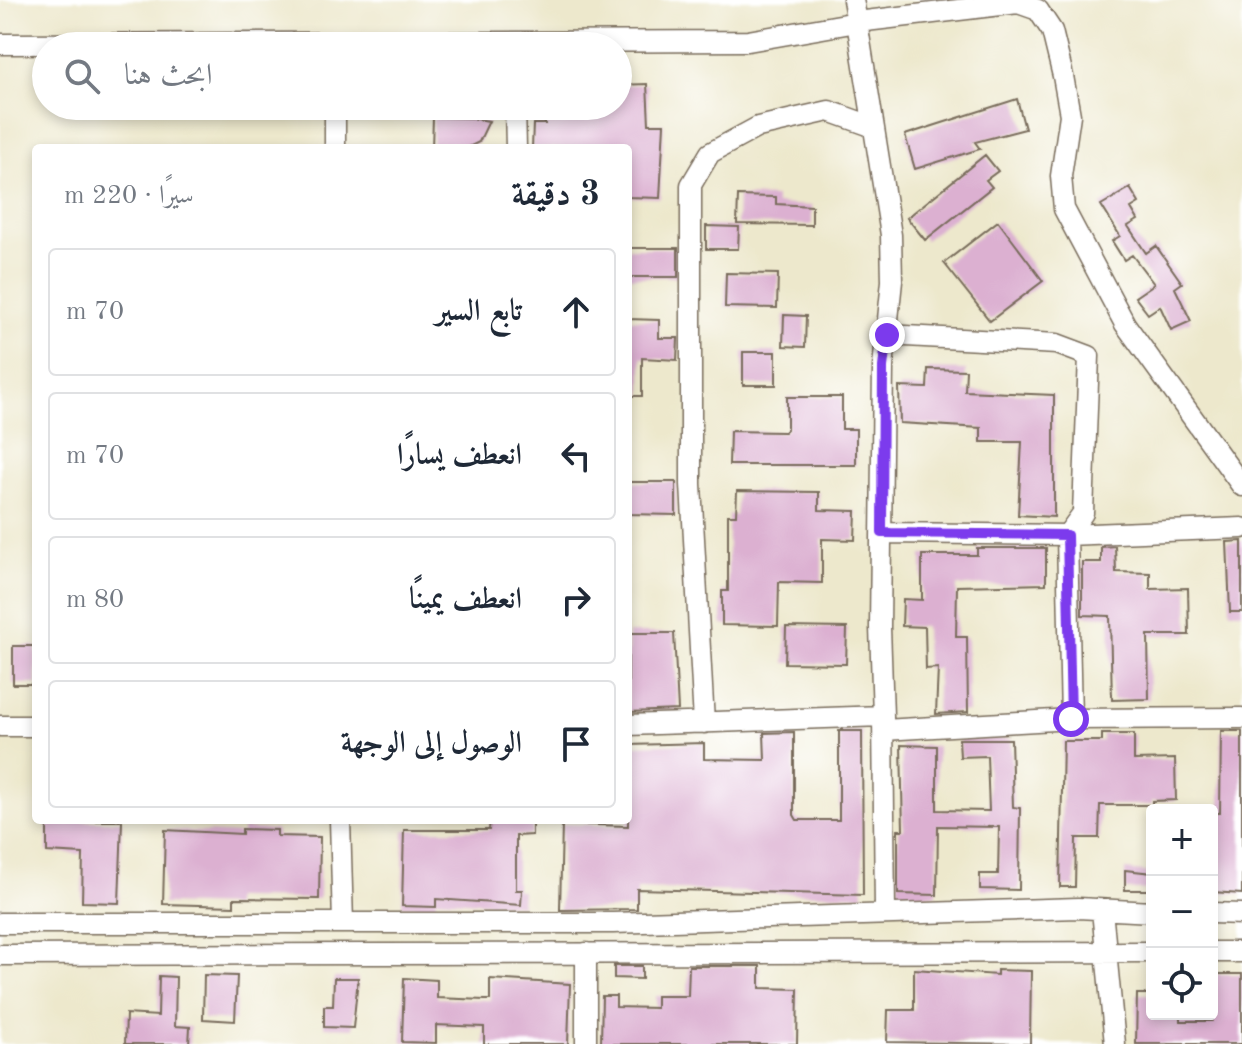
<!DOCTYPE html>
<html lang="ar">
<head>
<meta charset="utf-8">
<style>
	body { margin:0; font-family:"Old Standard TT",Amiri,serif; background:#f2f2f3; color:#1f2937; direction:rtl }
	.controls { position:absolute; right:24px; bottom:24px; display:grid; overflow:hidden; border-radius:8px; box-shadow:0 4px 12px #0003 }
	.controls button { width:72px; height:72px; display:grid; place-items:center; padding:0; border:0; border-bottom:2px solid #e0e1e3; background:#fff; color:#1f2937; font:40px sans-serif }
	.stop { position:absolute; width:24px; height:24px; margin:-18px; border:6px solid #7c3aed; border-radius:50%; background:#fff }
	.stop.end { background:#7c3aed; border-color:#fff; box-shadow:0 2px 8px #0008 }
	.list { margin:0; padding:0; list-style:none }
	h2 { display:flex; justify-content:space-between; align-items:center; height:104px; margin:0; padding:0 32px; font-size:34px }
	h2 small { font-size:26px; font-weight:400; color:#747a83 }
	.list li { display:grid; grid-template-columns:52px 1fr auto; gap:24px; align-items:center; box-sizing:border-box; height:128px; margin:0 16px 16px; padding:0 16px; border:2px solid #e0e1e3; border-radius:8px }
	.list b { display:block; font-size:30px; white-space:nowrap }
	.list em { font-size:26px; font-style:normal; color:#747a83 }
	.icon { flex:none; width:44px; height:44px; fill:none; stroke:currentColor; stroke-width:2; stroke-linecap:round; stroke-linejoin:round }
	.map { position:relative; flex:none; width:1242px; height:1044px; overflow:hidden; direction:ltr }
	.search { position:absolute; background:#fff; box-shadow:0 4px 12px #0003; left:32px; top:32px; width:600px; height:88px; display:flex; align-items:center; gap:20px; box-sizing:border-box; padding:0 28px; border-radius:44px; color:#747a83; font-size:30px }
	.panel { position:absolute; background:#fff; box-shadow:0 4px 12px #0003; left:32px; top:144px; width:600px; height:680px; border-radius:8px; direction:rtl }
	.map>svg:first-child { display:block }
	.building { fill:#dcb0d1 }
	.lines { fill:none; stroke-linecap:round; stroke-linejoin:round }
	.minor-casing { stroke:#796c5b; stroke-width:23 }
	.minor { stroke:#fff; stroke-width:20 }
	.route { stroke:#7c3aed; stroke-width:10 }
</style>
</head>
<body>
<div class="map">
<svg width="1242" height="1044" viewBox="0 0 1242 1044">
	<rect width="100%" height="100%" fill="#fff"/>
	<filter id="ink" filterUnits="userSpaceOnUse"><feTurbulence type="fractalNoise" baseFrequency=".0125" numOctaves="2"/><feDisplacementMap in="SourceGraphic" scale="16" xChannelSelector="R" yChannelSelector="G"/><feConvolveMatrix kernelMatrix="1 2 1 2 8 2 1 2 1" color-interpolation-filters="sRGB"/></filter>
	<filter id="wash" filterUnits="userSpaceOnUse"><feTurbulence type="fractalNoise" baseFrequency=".006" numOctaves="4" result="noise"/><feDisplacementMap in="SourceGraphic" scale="32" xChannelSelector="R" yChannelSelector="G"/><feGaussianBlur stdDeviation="1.8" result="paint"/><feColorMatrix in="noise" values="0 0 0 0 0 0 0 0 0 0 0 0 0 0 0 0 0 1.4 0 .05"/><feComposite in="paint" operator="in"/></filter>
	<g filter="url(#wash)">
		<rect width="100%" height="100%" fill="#ede8cc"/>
		<g id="blocks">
			<!-- building -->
			<path class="building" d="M647 84 649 124H664L660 198 628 197V148H532L533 124H545V106H618V85Z
				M1017 99 1025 129 975 142 980 149 915 169 905 135Z
				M433 117 471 118 489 121 479 142 467 148H432Z
				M985 155 998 171 986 180 992 187 925 240 907 218Z
				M1130 188 1139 203 1131 208 1138 220 1128 226 1146 253 1156 246 1182 283 1175 288 1191 321 1171 330 1160 306 1148 314 1135 297 1154 284 1132 255 1124 260 1112 241 1120 236 1101 205Z
				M738 196 776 197V204L812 206V225L737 224Z
				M998 221 1043 281 990 321 944 263Z
				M706 226 739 227 738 249H706Z
				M628 248H678V277H628Z
				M726 273 778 274 777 308 725 307Z
				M784 315 806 316 805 347 783 346Z
				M628 319 659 320V338H678L677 360 642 358V396H628Z
				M743 352H776V385H743Z
				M928 369 966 370 965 391 1054 395V517L1018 515 1022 442H981V428L900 423 899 387 927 388Z
				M787 397H842V429H856V465H729L730 431 784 432 787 429Z
				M628 482H676V515L628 514Z
				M737 491 819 492V510L856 511 855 540 822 539V583L779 582 778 626 722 625V591H728V515H736Z
				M1242 541V612H1230L1227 542Z
				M1115 546 1116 572 1150 573V589L1188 588 1189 635H1148L1149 699 1112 700 1110 616 1082 615V562H1101V547Z
				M977 548H1046V584L957 586 956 637H967L968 712 936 714 938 668 926 669 925 627 902 626 903 599 922 600V555H977Z
				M786 627 847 628 846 664 785 663Z
				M628 633H674L678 710 628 712Z
				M13 646H36V684H13Z
				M839 731H862L863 895 637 889V909L560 910 562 824 628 826V745L704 743V759L765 760 764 733 794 732V815L797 820H839Z
				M1221 731H1242V894L1212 892V813H1220Z
				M1102 734H1134V760L1175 759 1176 800 1152 801V805H1100L1099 838H1076L1075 887H1060L1063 741H1102Z
				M959 739H1011L1013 807 1020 808 1019 890 980 889V874H998L999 827 938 826 937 895 898 894V830H903L901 745 937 746V810L989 811 987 756 960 757Z
				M490 820H532V835L516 836V890H522L521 905 436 899V907L402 906 404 830H489Z
				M47 821H122L119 903 82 902 83 854 47 852Z
				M242 829 277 830V836L320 837 319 899 234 898V906L163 904 165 830 242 834Z
				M1125 870 1152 873V890H1125Z
				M614 966H642V979L614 978Z
				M689 966H760V988L798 989 797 1044H601L602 996H616V1007L656 1008V996H688Z
				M914 969 997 975V970L1031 971 1030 1044 887 1042 888 1010H914Z
				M1212 974H1242V1044H1136L1137 994H1152V1014H1181V1021H1212Z
				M204 975 237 976 235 1021 203 1019Z
				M159 976 176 977 175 1026 190 1027 189 1044H125L126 1014 158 1016Z
				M334 978H358L353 1028 324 1027V1006H333Z
				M404 978 437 980V998L485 1000H490V979L570 984 568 1044H484V1027L436 1025V1043L402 1042Z"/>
		</g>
	</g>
	<g filter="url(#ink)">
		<use href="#blocks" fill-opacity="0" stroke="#796c5b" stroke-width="2"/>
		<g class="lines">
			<!-- minor casing -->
			<g class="minor-casing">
				<path id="minor" d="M0 44 748 41 857 22 853 0
					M335 106V148
					M515 106 516 148
					M887 335 1057 344 1089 356 1083 513 1067 535 1071 719
					M882 533 1067 535 1242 528
					M883 716 880 627 883 367 892 281 891 235 857 22 1018 3 1038 10 1052 31 1063 76 1070 115 1061 176 1064 209 1125 324 1242 486
					M704 723 691 484V185L710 153 758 127 829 111 871 126
					M628 725 883 716 885 912
					M0 726H36
					M884 730 1071 719 1242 718
					M340 820 343 923
					M1102 910 1115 1044
					M1212 913 1242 914
					M0 923H613L1078 908 1152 912
					M1212 952H1242
					M0 955 1152 952
					M586 1044V953"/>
			</g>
			<!-- minor -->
			<use href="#minor" class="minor"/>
		</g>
	</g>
	<g class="lines" filter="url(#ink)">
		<!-- route -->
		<path class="route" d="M887 335 883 367 882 533 1067 535 1071 719"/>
	</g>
</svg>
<div class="controls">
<button>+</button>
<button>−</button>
<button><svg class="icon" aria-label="locate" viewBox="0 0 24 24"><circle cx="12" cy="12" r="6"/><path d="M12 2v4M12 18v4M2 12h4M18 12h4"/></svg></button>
</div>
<div class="stop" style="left:1071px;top:719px"></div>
<div class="stop end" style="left:887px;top:335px"></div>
<div class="search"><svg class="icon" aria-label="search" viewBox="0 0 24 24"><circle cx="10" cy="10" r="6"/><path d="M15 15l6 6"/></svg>ابحث هنا</div>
<section class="panel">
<h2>3 دقيقة<small>سيرًا · 220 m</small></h2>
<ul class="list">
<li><svg class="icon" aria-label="ahead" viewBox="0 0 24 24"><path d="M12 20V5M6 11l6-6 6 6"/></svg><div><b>تابع السير</b></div><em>70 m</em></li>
<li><svg class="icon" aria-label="left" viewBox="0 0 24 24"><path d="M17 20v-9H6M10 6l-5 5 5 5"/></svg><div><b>انعطف يسارًا</b></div><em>70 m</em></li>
<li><svg class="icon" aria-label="right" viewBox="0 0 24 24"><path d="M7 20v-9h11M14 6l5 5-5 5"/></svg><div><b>انعطف يمينًا</b></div><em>80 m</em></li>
<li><svg class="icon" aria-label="arrive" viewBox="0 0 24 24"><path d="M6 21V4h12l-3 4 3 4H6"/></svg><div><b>الوصول إلى الوجهة</b></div></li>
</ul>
</section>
</div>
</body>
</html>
